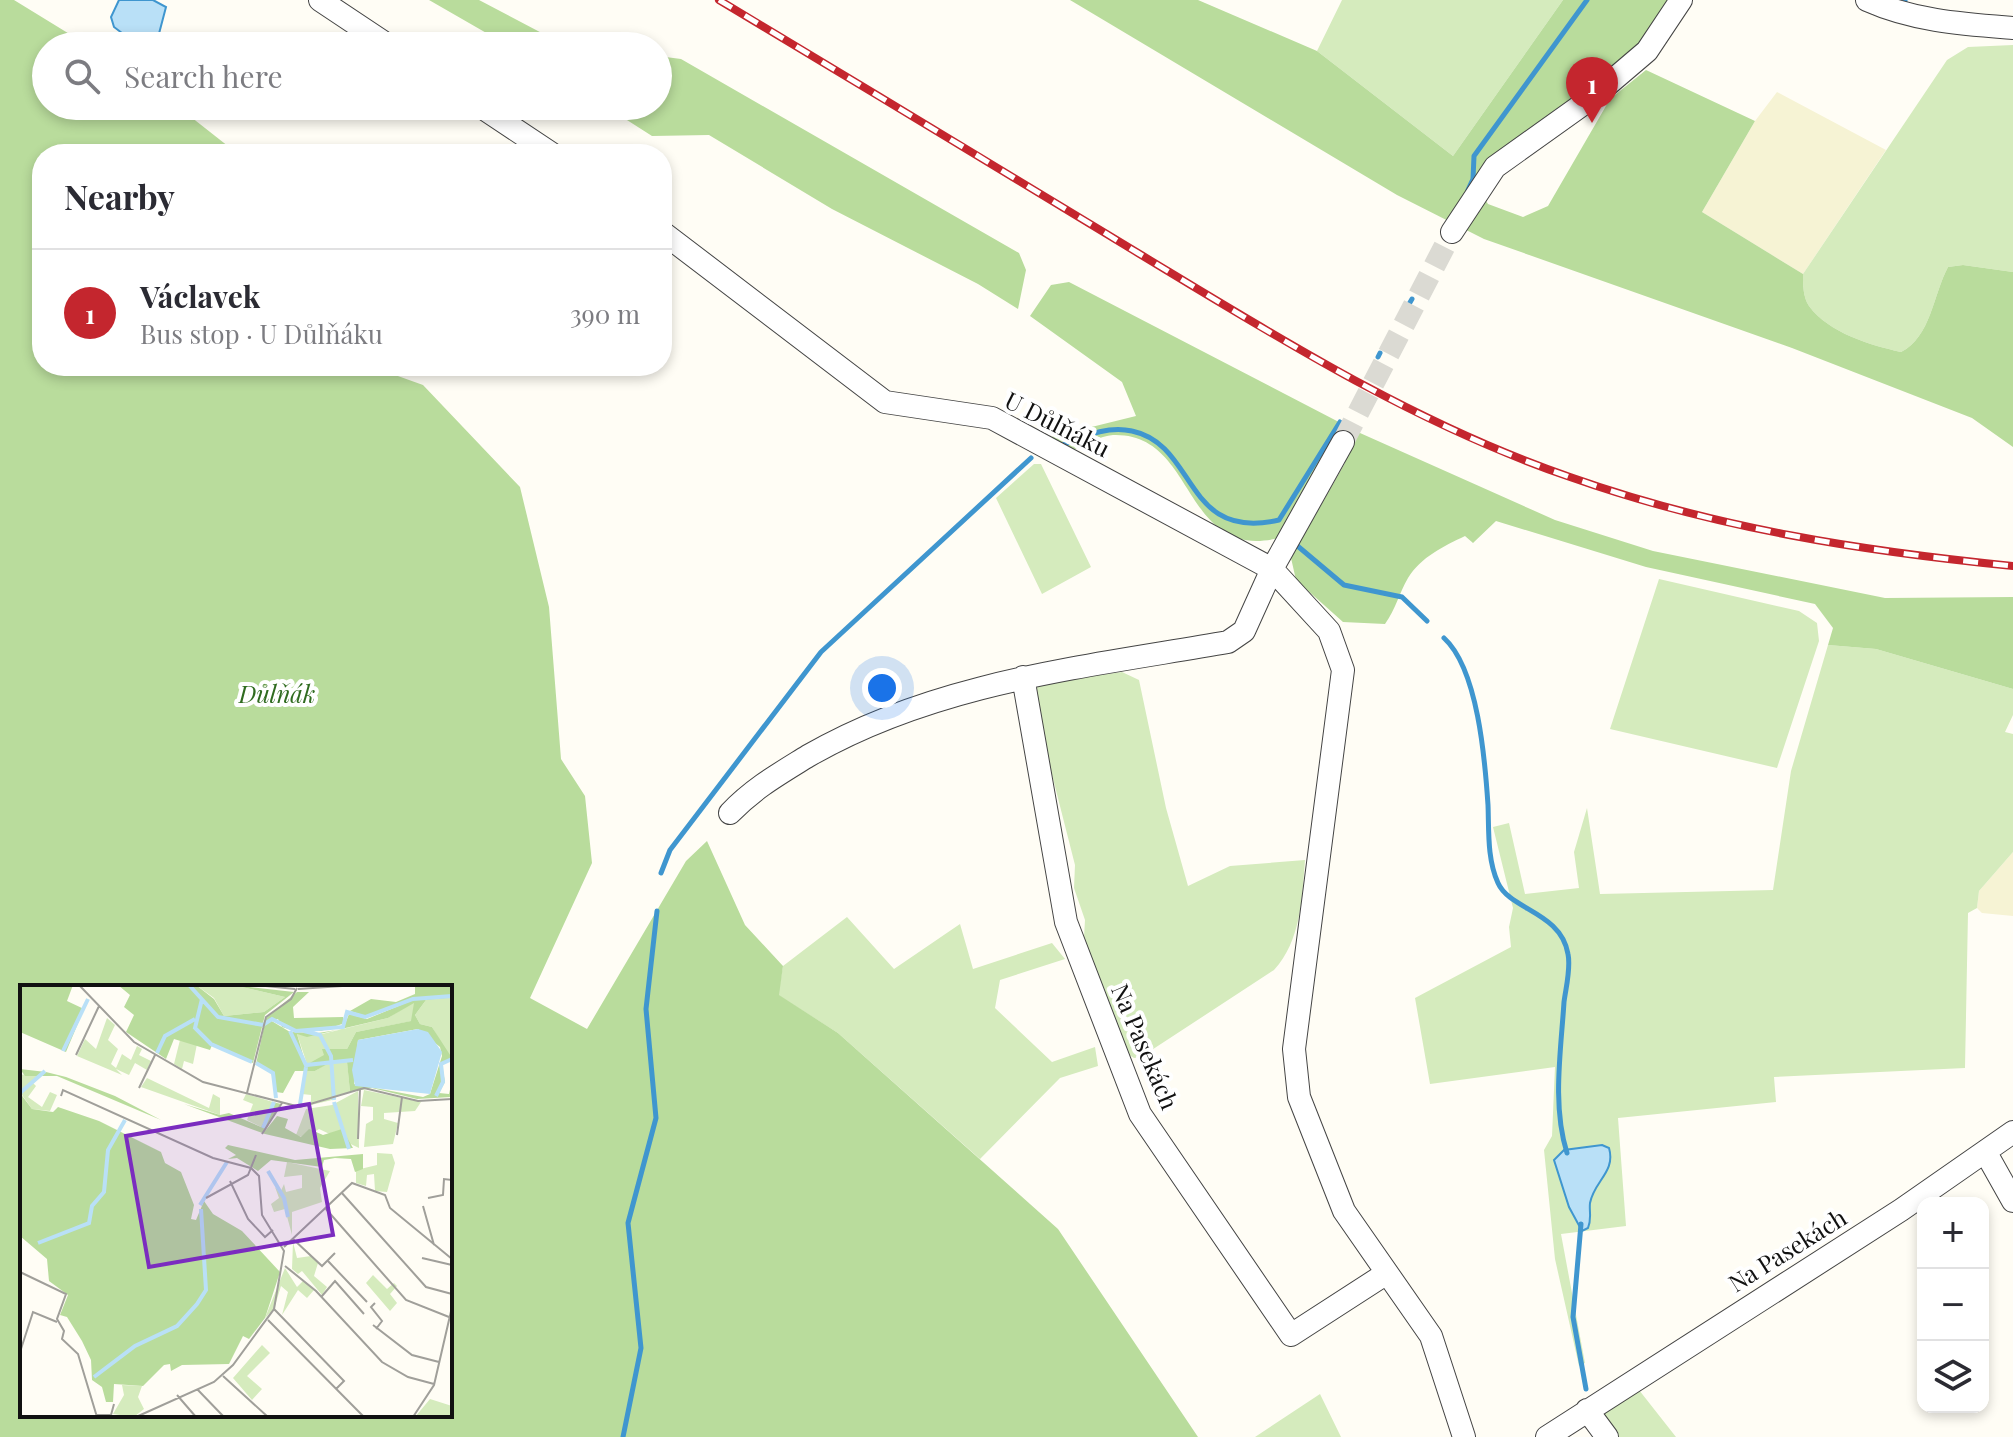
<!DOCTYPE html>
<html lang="en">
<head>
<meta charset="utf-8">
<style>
	body { margin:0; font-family:"Playfair Display",serif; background:#f2f2f3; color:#2b2b33 }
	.controls { position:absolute; right:24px; bottom:24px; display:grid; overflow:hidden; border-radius:16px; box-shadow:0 4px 12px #0003 }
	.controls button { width:72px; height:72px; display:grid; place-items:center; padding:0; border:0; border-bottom:2px solid #e1e1e2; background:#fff; color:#2b2b33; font:40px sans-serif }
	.you { position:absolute; left:882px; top:688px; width:28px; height:28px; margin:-20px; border:6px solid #fff; border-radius:50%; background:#1a73e8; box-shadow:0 0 0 12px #1a73e833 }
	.badge { display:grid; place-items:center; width:52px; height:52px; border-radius:50%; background:#c4262e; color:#fff; font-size:26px; font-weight:700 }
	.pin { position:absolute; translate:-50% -66px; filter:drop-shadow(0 2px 4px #0008) }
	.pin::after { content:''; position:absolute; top:42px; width:28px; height:24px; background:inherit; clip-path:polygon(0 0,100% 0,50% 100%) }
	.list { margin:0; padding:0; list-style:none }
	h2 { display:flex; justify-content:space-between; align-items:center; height:104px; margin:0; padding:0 32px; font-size:34px }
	h2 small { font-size:26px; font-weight:400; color:#7c7c81 }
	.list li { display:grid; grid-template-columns:52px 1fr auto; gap:24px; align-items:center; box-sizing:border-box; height:128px; padding:0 32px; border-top:2px solid #e1e1e2 }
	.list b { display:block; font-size:30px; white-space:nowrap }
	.list p { margin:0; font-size:26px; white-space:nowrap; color:#7c7c81 }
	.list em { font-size:26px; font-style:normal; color:#7c7c81 }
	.icon { flex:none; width:44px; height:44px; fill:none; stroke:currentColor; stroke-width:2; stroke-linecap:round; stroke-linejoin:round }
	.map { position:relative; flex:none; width:2013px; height:1437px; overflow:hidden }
	.search { position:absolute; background:#fff; box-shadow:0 4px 12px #0003; left:32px; top:32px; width:640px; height:88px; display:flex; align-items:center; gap:20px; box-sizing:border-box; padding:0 28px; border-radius:44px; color:#7c7c81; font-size:30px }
	.panel { position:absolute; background:#fff; box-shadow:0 4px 12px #0003; left:32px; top:144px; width:640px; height:232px; border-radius:32px }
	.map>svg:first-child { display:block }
	.farmland { fill:#f6f3d4 }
	.green { fill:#d5ebbd }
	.forest { fill:#b9dc9c; fill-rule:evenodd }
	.water { fill:#b9e0f7; stroke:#3f96cf; stroke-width:2 }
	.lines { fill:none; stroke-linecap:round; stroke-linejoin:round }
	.stream { stroke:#3f96cf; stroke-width:5 }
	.minor-tunnel { stroke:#dbdad3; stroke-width:22; stroke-dasharray:22 11; stroke-linecap:butt }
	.minor-casing { stroke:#444; stroke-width:24 }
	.minor { stroke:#fff; stroke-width:22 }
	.rail-casing { stroke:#c4262e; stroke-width:8 }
	.rail { stroke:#fff; stroke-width:5; stroke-dasharray:15; stroke-linecap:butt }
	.labels { text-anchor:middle; stroke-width:8; stroke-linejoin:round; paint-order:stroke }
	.street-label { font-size:24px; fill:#111; stroke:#fff }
	.park-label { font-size:24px; font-style:italic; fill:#2f6b1f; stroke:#fff }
	.inset-river { fill:none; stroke:#b9e0f7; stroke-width:4 }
	.inset-road { fill:none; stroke:#a09f9a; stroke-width:2 }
	.view { fill:#7b2cbf; fill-opacity:0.15; stroke:#7b2cbf; stroke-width:4 }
	.inset-edge { fill:none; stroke:#111; stroke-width:4 }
</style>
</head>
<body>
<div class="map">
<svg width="2013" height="1437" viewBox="0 0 2013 1437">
	<rect width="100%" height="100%" fill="#fffdf5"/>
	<!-- farmland -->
	<path class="farmland" d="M1777 92 1886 150 1803 274 1702 212 1755 121Z
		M2013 852V916L1982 913 1977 908 1979 891Z"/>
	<!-- green -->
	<path class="green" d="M1342 0H1563L1453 156 1317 51Z
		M2013 45V272L1963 265 1948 267C1933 295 1931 337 1901 352 1870 345 1829 333 1809 306 1803 297 1803 285 1803 274L1947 60 1968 47Z
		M1034 464H1041L1091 567 1042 594 996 498Z
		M1659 579 1799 611 1817 623 1819 641 1777 768 1610 729Z
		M1828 645 1876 649 2013 689V715L2005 732 2013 734V852L1979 891 1977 908 1968 913 1965 1068 1774 1077 1776 1102 1618 1118 1626 1226 1561 1234 1585 1363 1579 1366 1555 1259 1544 1150 1552 1136 1555 1067 1430 1084 1415 998 1511 947 1509 927 1513 908 1493 827 1509 823 1525 894 1579 888 1574 852 1587 808 1600 894 1773 890 1791 771Z
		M1122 672 1139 680 1166 808 1188 886 1230 866 1305 860C1302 898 1301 941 1274 970L1141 1057 1134 1058 1126 1053 1084 937 1085 920 1074 888 1075 865 1034 704V693L1040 683Z
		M847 917 894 969 960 924 973 969 1052 943 1065 959 1000 980 995 1008 1052 1062 1095 1047 1098 1066 1060 1078 980 1159 838 1033 778 995 783 966Z
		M1639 1390 1676 1437H1618L1601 1414Z
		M1320 1394 1341 1437H1255Z"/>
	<!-- forest -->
	<path class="forest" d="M0 0H14L89 46H46V106H177L238 154H42V366H370L423 385 520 487 549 607 561 759 585 796 592 863 530 998 587 1029 686 861 707 841 745 925 783 966 779 995 838 1033 1058 1229 1198 1437H0ZM450 987V1415H22V987Z
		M429 0H479L555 40 593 46H509Z
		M1070 0H1198L1317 51 1453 156 1563 0H1671L1641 46 1489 161 1473 179 1488 204 1523 217 1548 206 1610 99 1646 70 1755 121 1702 212 1803 274C1803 285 1803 297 1809 306 1829 333 1870 345 1901 352 1931 337 1933 295 1948 267L1963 265 2013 272V447L1972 418 1792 348 1484 239 1397 195Z
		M658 56 681 59 1019 253 1026 270 1018 309 978 284 832 209 709 135 652 136 605 106H658Z
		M1069 282 1360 433 1555 520 1653 551 1885 598 2013 597V689L1876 649 1828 645 1833 628 1815 604 1646 567 1496 521 1473 543 1465 536C1444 546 1421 557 1408 578 1399 593 1396 609 1385 624L1343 622 1296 580 1291 558 1345 463 1328 453 1286 536C1180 568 1200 432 1113 435 1100 436 1085 445 1073 450L1047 438 1136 416 1122 382 1030 316 1051 285Z"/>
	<!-- water -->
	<path class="water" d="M119 0H153L166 7 156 45 139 46 114 27 111 17Z
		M1602 1145 1609 1148C1616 1172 1594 1181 1590 1203 1589 1212 1592 1218 1588 1228L1582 1231 1569 1207 1554 1160 1564 1150Z"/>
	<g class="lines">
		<!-- stream -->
		<path class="stream" d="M1905 1V0
			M1468 190 1473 179 1474 156 1587 0
			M1402 316 1412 299
			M1378 357 1380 353
			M1060 446C1083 437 1107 425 1132 431 1198 445 1183 542 1279 520L1340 422
			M1294 543 1344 585 1402 597 1427 621
			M1444 638C1478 669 1485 760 1488 805 1489 830 1487 859 1498 883 1510 910 1561 912 1568 954 1571 968 1566 987 1564 1002 1561 1050 1552 1106 1567 1153
			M661 873 670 850 821 652 1031 458
			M1581 1224 1573 1317 1586 1389
			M623 1437 641 1348 628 1223 656 1118 646 1009 657 911"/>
		<!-- minor-tunnel -->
		<path class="minor-tunnel" d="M1343 442 1452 232"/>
		<!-- minor casing -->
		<g class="minor-casing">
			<path id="minor" d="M320 0 389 46
				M1867 0C1914 21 1962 24 2013 28
				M480 106 552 154
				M662 232 885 402 992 418 1272 569 1329 631 1343 670 1294 1049 1299 1097 1344 1211 1431 1336 1464 1437
				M1452 232 1495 167 1593 97 1647 51 1681 0
				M1023 677 1066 922 1140 1114 1291 1335 1387 1273
				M730 813C754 788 779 774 808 756 936 682 1085 667 1228 642L1244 631 1272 569 1343 442
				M1986 1153 2013 1201
				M1587 1410 1607 1437
				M1547 1437 1901 1210 2013 1132"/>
		</g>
		<!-- minor -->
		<use href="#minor" class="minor"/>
		<!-- rail casing -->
		<g class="rail-casing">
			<path id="rail" d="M719 0C859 84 998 168 1138 253 1277 337 1415 424 1570 477 1715 528 1861 551 2013 566"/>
		</g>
		<!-- rail -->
		<use href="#rail" class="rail"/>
	</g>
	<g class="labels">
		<!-- street labels -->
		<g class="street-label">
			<text transform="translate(1057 425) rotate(27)" y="8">U Důlňáku</text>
			<text transform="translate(1144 1047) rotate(67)" y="8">Na Pasekách</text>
			<text transform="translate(1788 1251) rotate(-32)" y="8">Na Pasekách</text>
		</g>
		<!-- park labels -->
		<g class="park-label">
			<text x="277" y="703">Důlňák</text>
		</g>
	</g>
	<!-- overview -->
	<g transform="translate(20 985)">
		<rect width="432" height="432" fill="#fffdf5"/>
		<path d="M176 0H213L265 12 244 27 204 31 194 13ZM432 13V73H430L412 42 400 39 395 30 406 15ZM395 16 392 36 336 47 327 64 287 79 277 49 298 50 368 33ZM87 33 95 40 88 55 98 64 91 79 96 83 102 69 111 75 117 61 122 64 119 70 131 76 127 85 115 78 109 90 96 84 102 90 57 71 65 54 76 64ZM160 55 177 59 173 79 164 76 162 84 154 79ZM327 76 330 107 314 111 313 78 312 115 291 120V110L282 109 286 85 295 86 308 78ZM22 87 12 97 16 101 8 112 22 122 30 107 37 110 30 126 12 124 0 107V90ZM127 93 189 123 193 109 200 113V130L121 102ZM344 105 401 117 395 126 364 128V134L378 138 373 159 344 162 346 139 353 135V122L341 121ZM338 106 339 163 299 144 285 153 276 150 286 124 312 120ZM226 109 253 117 241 142 227 135 233 119 223 115ZM357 168 372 169 375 178 367 207 355 206 354 189 347 190 346 201 336 198V185L357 180ZM267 177 310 186 300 203 302 217 272 227V250L265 224 254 227 251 219 259 213 255 202 260 208 264 199 266 207 282 203V190L264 192ZM273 257 277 273 291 271 298 278 294 291 307 302 302 310 282 286 278 289 272 284ZM265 283 277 302 283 296 294 305 287 313 278 305 262 330 268 307 261 301 254 324 245 333ZM353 290 367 304 374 298 377 301 370 309 377 318 370 326 346 298ZM242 360 250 368 227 391 242 404 232 415 213 393ZM102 400 122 401 118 412 124 424 114 432 93 429 104 410ZM410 414 432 421V432H395Z" fill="#d5ebbd"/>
		<path d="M0 0H53L47 16 64 24 46 67 0 47ZM98 0H176L194 14 204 31 244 27 265 12 213 0 274 7 245 30 233 78 192 60 190 65 154 54 146 74 106 47 114 30 104 22 110 10ZM395 0 432 1V10L427 11 432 13 406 15 395 30 400 39 412 42 432 73 422 79 425 97 419 108 429 109 432 95 431 112 397 114 352 103 330 107 327 77 318 75 313 78 312 115 311 77 295 86H275L263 108 256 107 251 87 236 79 246 33 277 7H289L273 22 274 33 323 32 325 38 301 46H275L262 42 258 34 250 35 270 47 298 48 323 44 329 29 347 34 393 15 420 11 392 13 346 31 330 26 351 14 376 17 395 9ZM394 18 391 36 336 47 327 64H302L304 70 286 80 277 49 287 52 368 33ZM398 44 420 62 422 71 410 109 403 112 334 99 338 55ZM0 84 26 87 46 92 95 111 141 135 37 91H5ZM0 108 12 124 33 127 38 122 79 136 141 167 145 178 161 187 174 220 171 234 176 235 184 216 193 229 222 246 260 287 245 333 229 354 223 351 209 379 162 380 151 386 150 379 144 380 123 401 94 399 93 417H86L82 402 72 395 71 375 62 356 47 332 40 330 48 310 29 296 27 274 0 251ZM253 117 261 119 245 146 257 131 268 134 265 143 281 152 289 144 303 150 322 144 333 163 310 164 245 149 164 119 200 130 209 128 241 142ZM208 160 275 175 343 169V184L335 187 331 174 315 173 304 175 302 182 251 175 238 186 217 173 208 174 216 170 205 163Z" fill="#b9dc9c" fill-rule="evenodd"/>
		<path d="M398 44 408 47 422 67 410 109 335 101 332 85 338 55Z" fill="#b9e0f7"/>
		<path class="inset-river" d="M169 0 198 32 243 40 252 34 276 46 323 42 327 27 345 32 393 14 432 11M182 14 175 43 191 59 232 77M270 46 286 80 333 75M284 46 300 50 311 71 314 115M43 66 68 14M137 68 145 51 175 34M236 78 253 88 256 113M0 108 25 86M416 111 423 97 421 79 432 74M314 117 329 164M280 119 286 82M243 143 254 117M248 186 264 213 268 232M180 220 207 177M18 258 69 238 72 221 84 207 88 165 105 135M74 392 115 361 157 341 177 319 186 305 181 224"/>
		<path class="inset-road" d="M59 0 114 57 183 97 280 122 344 103 398 116 432 114M236 0 275 4M278 4 337 0M56 70 79 21M119 103 135 70M227 108 246 32 271 14 277 3M41 111 43 105 193 173 231 183 239 191 242 230 264 266 254 324 213 380 194 397 116 432M242 149 262 118M377 150 382 112M338 154 340 104M210 196 228 234 245 252 253 245M321 207 406 302 432 309M186 213 228 190 236 170M408 213 423 210 424 194 432 195M403 221 414 260M306 224 386 315 429 332M273 254 302 281 315 268M264 262 332 198 365 210 370 223 432 274M402 273 432 280M308 276 347 317M265 281 296 306 362 377 388 392 414 399M0 287 46 309 37 334 44 346 42 354 58 369 77 432M302 311 315 296 344 329M355 318 351 322 362 336 356 344M254 324 324 396 316 404M248 335 344 432M353 340 392 370 419 377M0 367 13 327 37 337M203 391 248 432M177 404 204 432M157 410 176 432M77 430H91L94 419M393 432 414 400 432 322"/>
		<path class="view" d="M289 119 313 250 129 282 106 151Z"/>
		<rect width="432" height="432" class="inset-edge"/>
	</g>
</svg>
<div class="controls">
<button>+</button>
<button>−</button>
<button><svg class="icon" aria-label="layers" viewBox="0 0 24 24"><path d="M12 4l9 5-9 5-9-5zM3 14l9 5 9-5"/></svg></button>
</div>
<div class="you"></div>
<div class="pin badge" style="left:1592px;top:123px">1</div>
<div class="search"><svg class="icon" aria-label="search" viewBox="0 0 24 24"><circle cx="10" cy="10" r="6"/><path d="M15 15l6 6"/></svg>Search here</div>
<section class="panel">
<h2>Nearby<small></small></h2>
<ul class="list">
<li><span class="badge">1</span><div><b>Václavek</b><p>Bus stop · U Důlňáku</p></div><em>390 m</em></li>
</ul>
</section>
</div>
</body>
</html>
